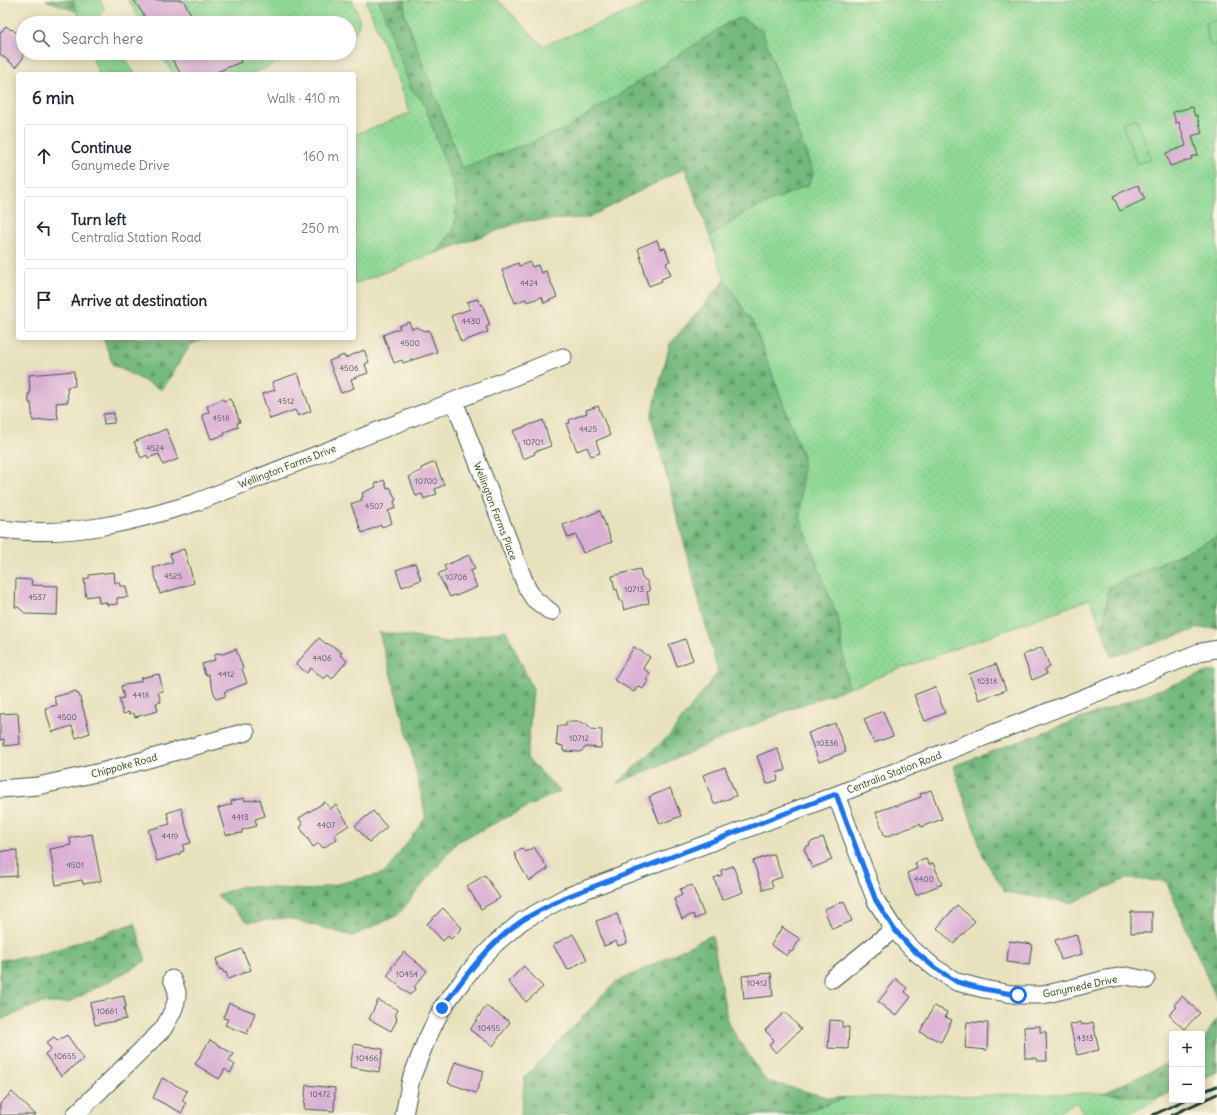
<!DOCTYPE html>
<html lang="en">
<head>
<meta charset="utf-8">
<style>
	body { margin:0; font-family:Delius,sans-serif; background:#f2f2f3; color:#1f2937 }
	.controls { position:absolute; right:12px; bottom:12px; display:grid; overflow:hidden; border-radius:4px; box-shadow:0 2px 10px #0003 }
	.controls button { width:36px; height:36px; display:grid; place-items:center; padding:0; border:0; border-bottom:1px solid #e0e1e3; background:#fff; color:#1f2937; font:20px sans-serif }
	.stop { position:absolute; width:12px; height:12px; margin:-9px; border:3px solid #1a73e8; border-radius:50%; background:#fff }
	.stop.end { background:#1a73e8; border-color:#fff; box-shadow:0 1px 4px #0008 }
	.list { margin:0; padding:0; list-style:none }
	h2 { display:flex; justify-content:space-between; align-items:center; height:52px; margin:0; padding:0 16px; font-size:17px }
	h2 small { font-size:13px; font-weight:400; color:#747a83 }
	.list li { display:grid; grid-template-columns:26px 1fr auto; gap:12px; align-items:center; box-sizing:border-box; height:64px; margin:0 8px 8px; padding:0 8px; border:1px solid #e0e1e3; border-radius:4px }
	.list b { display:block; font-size:15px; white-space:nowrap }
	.list p { margin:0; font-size:13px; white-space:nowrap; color:#747a83 }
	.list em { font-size:13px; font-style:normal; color:#747a83 }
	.icon { flex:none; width:22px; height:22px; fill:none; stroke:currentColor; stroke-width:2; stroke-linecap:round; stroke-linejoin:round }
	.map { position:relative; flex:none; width:1217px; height:1115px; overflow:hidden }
	.search { position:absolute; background:#fff; box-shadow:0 2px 10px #0003; left:16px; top:16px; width:340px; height:44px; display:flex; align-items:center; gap:10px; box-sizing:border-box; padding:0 14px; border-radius:22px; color:#747a83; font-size:15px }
	.panel { position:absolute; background:#fff; box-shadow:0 2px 10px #0003; left:16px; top:72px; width:340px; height:268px; border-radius:4px }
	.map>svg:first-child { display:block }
	.grass { fill:url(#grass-dots); stroke:#588b64 }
	.forest { fill:url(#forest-firs); stroke:#4a7b59 }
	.garden { fill:#90d995; stroke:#588b64 }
	.building { fill:#daafd4 }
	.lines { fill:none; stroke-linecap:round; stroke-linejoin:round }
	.minor-casing { stroke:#3d5649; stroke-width:19 }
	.minor { stroke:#fff; stroke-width:17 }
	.rail { stroke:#1f3d34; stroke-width:3 }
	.route { stroke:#1a73e8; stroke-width:5 }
	.labels { text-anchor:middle; stroke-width:3; stroke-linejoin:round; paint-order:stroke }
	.number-label { font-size:8px; fill:#4e5a5c }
	.street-label { font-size:10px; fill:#1f3d34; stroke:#fcf5e5 }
</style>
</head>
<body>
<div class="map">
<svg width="1217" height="1115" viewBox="0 0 1217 1115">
	<defs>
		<pattern id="grass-dots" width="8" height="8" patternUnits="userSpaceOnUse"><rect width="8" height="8" fill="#90d995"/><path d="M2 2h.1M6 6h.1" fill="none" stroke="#7cbb81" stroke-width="1.8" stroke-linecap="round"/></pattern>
		<pattern id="forest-firs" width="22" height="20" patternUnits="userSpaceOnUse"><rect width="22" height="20" fill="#74b97e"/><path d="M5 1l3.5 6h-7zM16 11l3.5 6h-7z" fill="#5f9868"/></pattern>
	</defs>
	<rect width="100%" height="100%" fill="#fcf5e5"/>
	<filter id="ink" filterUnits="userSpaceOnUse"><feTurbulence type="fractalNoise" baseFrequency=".025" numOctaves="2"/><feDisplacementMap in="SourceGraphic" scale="8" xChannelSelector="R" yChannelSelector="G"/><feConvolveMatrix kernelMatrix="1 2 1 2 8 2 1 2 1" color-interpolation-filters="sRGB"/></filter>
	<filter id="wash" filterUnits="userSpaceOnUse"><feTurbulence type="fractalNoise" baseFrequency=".012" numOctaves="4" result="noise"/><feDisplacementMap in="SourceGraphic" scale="16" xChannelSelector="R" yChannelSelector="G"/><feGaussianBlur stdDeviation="0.9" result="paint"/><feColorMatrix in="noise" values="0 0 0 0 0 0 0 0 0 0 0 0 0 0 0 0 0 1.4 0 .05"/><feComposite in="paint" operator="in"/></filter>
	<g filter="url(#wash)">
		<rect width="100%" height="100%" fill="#e8e1be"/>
		<!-- grass -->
		<path class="grass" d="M73 0H100L105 9 99 15 103 23H81Z
			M128 0H200L201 2 207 0H352C357 13 367 28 349 35V23H142Z
			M366 0H379L411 89 423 101 452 181 457 204 454 229 442 246 433 254 354 284V135L410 113Z
			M405 0H498L543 46 657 0H1217V537L1109 587 1104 621 1101 627 1090 599 848 688 839 623 800 518 803 457 754 326 725 280 710 237 744 213 808 185 813 173 762 30 726 24 566 129 461 168 404 13Z
			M91 53H122L135 74H99Z
			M161 53H304L250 74H173Z
			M1104 1093 1159 1098 1125 1115H1084L1076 1102 1053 1115H742L804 1112 831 1098Z"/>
		<!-- forest -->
		<path class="forest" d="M46 0H73L77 12Z
			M379 0H405L404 13 462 168 566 129 726 24 741 18 762 30 813 173 808 185 744 213 710 237 685 168 587 218 523 221 433 254 442 246 454 229 457 204 452 181 423 101 411 89Z
			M725 280 754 326 803 457 800 518 839 623 848 688 788 710 616 784 670 735 718 672 651 417 670 344Z
			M103 338H208L191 344 162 390 113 365Z
			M1217 537V628H1200L1112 657 1101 627 1104 621 1109 587Z
			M506 630 533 689 527 758 560 791 457 842 398 915 353 936 287 918 248 922 217 895 241 886 311 890 385 873 426 817 409 741 379 632 449 642Z
			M1217 671V1000L1166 881 1126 879 1071 903 1005 892 984 858 953 766 1207 672Z
			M135 923 146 961 68 1003H41L0 1020V960L36 956Z
			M712 935 728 1024 766 1081 831 1098H846L804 1112 742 1115H521L525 1077 615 983Z
			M1217 1018V1072L1202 1079V1043Z
			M1172 1061V1092L1159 1098 1104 1093Z"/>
		<!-- garden -->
		<path class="garden" d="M1217 20V44L1210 46 1205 24Z
			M1136 119 1151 159 1137 164 1122 123Z"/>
		<g id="blocks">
			<!-- building -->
			<path class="building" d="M134 0H183L196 23H149Z
				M6 26 11 30 12 29 23 39V58L16 67 0 54V33Z
				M168 53H238L241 62 212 74H181Z
				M1192 107 1195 116 1197 115 1202 133 1192 136 1198 155 1191 157 1192 159 1170 166 1166 153 1186 146 1179 122 1176 123 1173 112Z
				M1138 185 1145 199 1120 211 1113 196Z
				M657 240 660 249 665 248 670 261 666 263 671 275 661 279 662 281 649 286 643 271 644 270 638 248Z
				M530 262 532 267 538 265 541 273 546 271 557 297 544 303 542 297 527 302 526 299 515 303 502 270 518 263 519 266Z
				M478 299 480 305 482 304 490 325 486 327 488 332 461 342 451 316 470 309 467 302Z
				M409 322 412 329 417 327 425 331 429 330 437 352 403 363 402 360 394 363 383 335 400 328 399 326Z
				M364 350 369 362 365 364 368 373 351 379 354 388 341 393 329 361 344 355 345 358Z
				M74 371 75 386 67 387 68 402 56 403 58 419 33 421 31 403H29L28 394H30L29 375Z
				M298 373 311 411 298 416 295 410 270 419 262 394 275 390 272 382Z
				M223 399 224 401 230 399 232 403H233L240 422 237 423 238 427 224 432 225 435 211 439 202 415 209 412 207 406Z
				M598 406 610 435 596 441 600 453 591 456 587 447 577 451 566 424 570 423 569 420 587 413 586 410Z
				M114 413V423L104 424 103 414Z
				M543 420 551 446 534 452 535 454 523 459 513 431Z
				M166 429 178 459 163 465 159 454 148 458 147 455 141 458 134 442Z
				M435 462 444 485 435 489 437 494 424 499 422 494 416 496 409 477 422 470 421 468Z
				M384 480 387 488 390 487 396 500 394 501 396 508 388 511 392 523 382 527 381 525 362 533 351 504 362 500 361 498 363 497 362 493 376 487 375 484Z
				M600 511 612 542 583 553 576 535 568 538 563 525Z
				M184 549 194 583 160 594 153 568 173 562 170 554Z
				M469 555 475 569 470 571 477 587 456 596 455 595 450 597 438 574 446 570 444 566Z
				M415 563 421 580 402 587 396 570Z
				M640 569 642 578 647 581 650 591H647L649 603 624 610 622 601H620L617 589 615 590 612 576Z
				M114 572 115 583 119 582 120 586H126L128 597 117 598V604L107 605 106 602 99 603 98 595 86 597 84 579 89 578V575Z
				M16 579 32 580 31 585 58 586 57 615 26 614 18 607H15Z
				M319 638 326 644 327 643 332 647 333 646 342 653 340 655 347 661 332 679 328 675 324 679 311 668 307 673 296 664Z
				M685 639 693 660 677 666 669 645Z
				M634 647 650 657 643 668 650 673 646 679 648 681 643 689 638 686 634 692 614 680Z
				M1042 647 1050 667 1045 669 1047 674 1032 680 1023 655Z
				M236 649 243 668 242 669 247 683 224 692 226 696 216 699 208 674 205 675 202 664 215 660 214 656 217 653 223 654Z
				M996 664 1006 690 979 700 969 674Z
				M159 674 163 691 158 692 161 702 156 703 158 711 135 717 134 713 129 714V712L123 714 119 699 124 698 121 686 141 681V678Z
				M935 687 945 713 925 721 914 695Z
				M76 691 77 694H79L90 733 76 738 72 726 52 732 45 708 57 705 54 697Z
				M883 711 893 736 874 743 864 719Z
				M18 713 20 744 4 746V739L0 740V714Z
				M566 722H581V724H587L590 729 602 730 601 748 586 747 580 752 563 751V746L556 745 558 726H566Z
				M835 723 846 752 819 762 808 733Z
				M777 748 786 770 776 773 778 780 767 784 757 756Z
				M725 767 736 796 714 804 703 775Z
				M670 788 681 816 660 824 649 797Z
				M931 790 942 819 921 827 920 824 885 837 876 812 896 805V806L921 797 920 794Z
				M244 798 245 801 250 800V801L260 799 265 816 255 819 257 826 242 830V833L226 835 218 808 232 804 231 801Z
				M325 802 330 809 336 805 349 825 334 835 337 839 323 848 319 843 313 847 300 827 303 825 299 818Z
				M181 808 191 843 183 845 184 851 180 852V854L157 861 148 830 170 824 167 813Z
				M373 811 387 827 369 842 355 826Z
				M92 834 101 881 83 884 82 880 56 885 50 849 71 845 70 838Z
				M823 837 832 860 812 868 804 848 810 845 809 843Z
				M534 847 548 869 529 881 516 858H517L514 853 522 848 525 852Z
				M17 850V876L0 877V852H2V851Z
				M774 854 782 877 771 881 773 887 763 890 753 861Z
				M926 859 929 865 933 863 942 884 916 895 907 873 917 869 915 863Z
				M733 866 743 892 722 900 714 878 722 875 721 870Z
				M485 875 500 898 481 909 467 886Z
				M692 885 704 915 695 919 693 914 682 919 674 899 682 895 680 889Z
				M844 901 852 921 832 929 824 909Z
				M957 905 975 921 954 944 937 928Z
				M443 908 462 928 451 939 448 936 443 941 427 924Z
				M1131 912H1152V933H1131Z
				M617 914 627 943 618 946 616 941 604 946 596 921Z
				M782 927 800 939 792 952 790 951 787 956 771 945Z
				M573 934 587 959 568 970 553 945Z
				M1076 934 1082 954 1061 960 1055 940Z
				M1009 941 1032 944 1029 965 1007 962Z
				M242 949 251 970 228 979 226 972 224 973 222 969 220 970 216 959Z
				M404 952 427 971 414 987 416 988 410 995 387 976 392 969 391 968Z
				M524 966 543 987 526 1002 508 982Z
				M771 973 773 996 744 999 742 976Z
				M896 979 907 988 905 992 911 997 896 1016 878 1002Z
				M124 996 126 1007 124 1008 126 1019 95 1025 90 1003Z
				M1182 996 1200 1013 1184 1029 1169 1015 1177 1007 1174 1005Z
				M378 1000 398 1010 395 1016 397 1017 396 1020H397L391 1031 369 1019Z
				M229 1003 255 1013 247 1034 225 1025 228 1019 223 1018Z
				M486 1006 510 1022 493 1046 470 1030Z
				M934 1006 947 1012 945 1017 952 1020 941 1042 920 1032Z
				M785 1012 801 1029 776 1053 769 1045 774 1040 765 1030Z
				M830 1020 842 1021V1027H849L848 1049 828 1048Z
				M967 1022 988 1023 987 1050 965 1048Z
				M1081 1022 1082 1025 1093 1022 1099 1050 1077 1055 1070 1025Z
				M1040 1026V1032H1046L1047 1061H1037V1058H1025L1024 1027Z
				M67 1035 84 1059 61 1076 45 1054 51 1049 46 1043 54 1037 57 1041Z
				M210 1040 233 1054 229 1061 235 1065 230 1073 225 1069 219 1079 195 1064Z
				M354 1044 383 1049 379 1072 350 1067Z
				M455 1062 484 1071 476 1093 448 1083Z
				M162 1078 187 1091 182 1101 186 1103 182 1113 153 1098Z
				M306 1085 335 1088 334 1111 304 1109Z
				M12 1092 36 1115H0V1104Z"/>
		</g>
	</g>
	<g filter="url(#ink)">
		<use href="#blocks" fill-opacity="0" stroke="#3d5649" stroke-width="1"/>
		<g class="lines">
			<!-- minor casing -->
			<g class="minor-casing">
				<path id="minor" d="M454 401 527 588 534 599 551 612
					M0 529C71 538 130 523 197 502L454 401 563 357
					M0 789 38 786 105 771 246 732
					M836 795 876 901 894 929 911 948 935 968 957 982 984 989 1018 995H1043L1076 987 1106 979 1127 976 1146 980
					M832 979 894 929
					M75 1115 163 1029C169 1019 178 1004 177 992 176 988 174 983 172 979
					M404 1115 411 1079 426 1041 442 1008 454 992 474 966 496 943 522 921 566 897 836 795 1180 660 1200 652 1217 649"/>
			</g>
			<!-- minor -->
			<use href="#minor" class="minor"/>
			<!-- rail -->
			<path class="rail" d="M1202 1092 1217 1086
				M1153 1115 1185 1100
				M1172 1115 1217 1094"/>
		</g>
	</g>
	<g class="lines" filter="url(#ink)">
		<!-- route -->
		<path class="route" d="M442 1008C465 976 490 942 523 920 537 911 552 904 566 897L836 794 876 901 894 929 911 948 935 968 957 982 984 989 1018 995"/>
	</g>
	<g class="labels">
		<!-- number labels -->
		<g class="number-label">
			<text x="529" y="286">4424</text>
			<text x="471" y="324">4430</text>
			<text x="410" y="346">4500</text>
			<text x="349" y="371">4506</text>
			<text x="286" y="404">4512</text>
			<text x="221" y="421">4518</text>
			<text x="588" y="432">4425</text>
			<text x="533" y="445">10701</text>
			<text x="155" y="451">4524</text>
			<text x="426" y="484">10700</text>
			<text x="374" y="509">4507</text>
			<text x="173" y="579">4525</text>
			<text x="456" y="580">10706</text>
			<text x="634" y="592">10713</text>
			<text x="37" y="600">4537</text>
			<text x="322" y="661">4406</text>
			<text x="226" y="677">4412</text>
			<text x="987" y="684">10318</text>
			<text x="141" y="698">4418</text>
			<text x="67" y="720">4500</text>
			<text x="579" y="741">10712</text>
			<text x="827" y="746">10336</text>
			<text x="240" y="820">4413</text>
			<text x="326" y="828">4407</text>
			<text x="170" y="839">4419</text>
			<text x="75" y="868">4501</text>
			<text x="924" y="882">4400</text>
			<text x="407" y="977">10454</text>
			<text x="757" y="986">10412</text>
			<text x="107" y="1014">10661</text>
			<text x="489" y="1031">10455</text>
			<text x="1085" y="1041">4313</text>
			<text x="65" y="1059">10655</text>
			<text x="367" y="1061">10466</text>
			<text x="320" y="1097">10472</text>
		</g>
		<!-- street labels -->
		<g class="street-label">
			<text transform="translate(287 466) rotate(-21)" y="4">Wellington Farms Drive</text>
			<text transform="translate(496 511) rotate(69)" y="4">Wellington Farms Place</text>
			<text transform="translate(124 765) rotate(-15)" y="4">Chippoke Road</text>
			<text transform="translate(894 772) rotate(-21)" y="4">Centralia Station Road</text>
			<text transform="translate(1080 986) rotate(-12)" y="4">Ganymede Drive</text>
		</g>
	</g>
</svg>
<div class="controls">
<button>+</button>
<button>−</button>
</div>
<div class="stop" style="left:1018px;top:995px"></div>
<div class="stop end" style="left:442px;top:1008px"></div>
<div class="search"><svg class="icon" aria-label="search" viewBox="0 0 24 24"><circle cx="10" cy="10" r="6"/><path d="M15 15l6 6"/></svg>Search here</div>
<section class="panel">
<h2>6 min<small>Walk · 410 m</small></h2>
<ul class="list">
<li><svg class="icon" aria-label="ahead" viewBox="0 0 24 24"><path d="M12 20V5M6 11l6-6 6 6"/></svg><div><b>Continue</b><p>Ganymede Drive</p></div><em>160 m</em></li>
<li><svg class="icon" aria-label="left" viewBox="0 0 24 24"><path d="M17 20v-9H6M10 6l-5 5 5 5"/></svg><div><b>Turn left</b><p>Centralia Station Road</p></div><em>250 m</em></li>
<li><svg class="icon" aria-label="arrive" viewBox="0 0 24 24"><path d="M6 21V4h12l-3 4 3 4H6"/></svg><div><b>Arrive at destination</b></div></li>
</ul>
</section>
</div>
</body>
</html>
